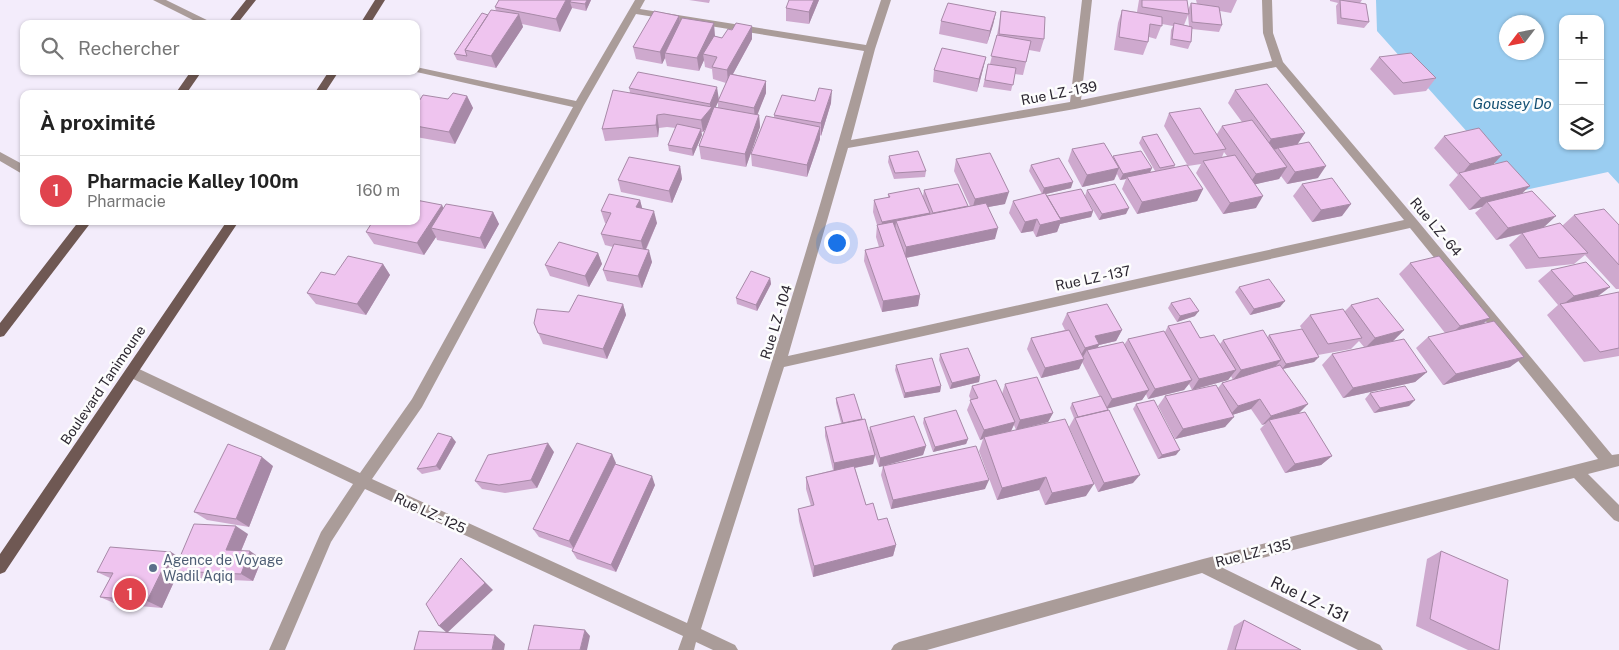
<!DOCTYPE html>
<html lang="fr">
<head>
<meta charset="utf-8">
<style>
	body { margin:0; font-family:"Public Sans",sans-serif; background:#f2f2f2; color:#222 }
	.controls { position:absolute; right:15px; top:15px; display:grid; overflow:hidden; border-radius:10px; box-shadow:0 1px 4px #0004 }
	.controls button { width:45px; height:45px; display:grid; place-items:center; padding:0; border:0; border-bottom:1px solid #e0e0e0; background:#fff; color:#222; font:25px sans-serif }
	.compass { position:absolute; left:1499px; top:15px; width:45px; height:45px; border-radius:50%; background:#fff; box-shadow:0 1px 4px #0004; rotate:238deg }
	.you { position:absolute; left:836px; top:242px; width:18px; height:18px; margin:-12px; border:4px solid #fff; border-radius:50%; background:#1a73e8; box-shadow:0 0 0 8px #1a73e833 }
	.badge { display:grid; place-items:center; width:32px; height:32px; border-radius:50%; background:#8d491d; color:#fff; font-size:16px; font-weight:700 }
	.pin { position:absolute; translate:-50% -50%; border:2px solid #fff; box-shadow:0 1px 5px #0006 }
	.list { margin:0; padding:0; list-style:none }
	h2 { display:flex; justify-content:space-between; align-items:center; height:65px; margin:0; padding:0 20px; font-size:21px }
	h2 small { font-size:16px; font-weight:400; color:#767676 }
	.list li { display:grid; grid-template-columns:32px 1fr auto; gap:15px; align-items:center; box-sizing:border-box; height:70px; padding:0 20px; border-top:1px solid #e0e0e0 }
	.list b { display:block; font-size:19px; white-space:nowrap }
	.list p { margin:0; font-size:16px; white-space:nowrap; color:#767676 }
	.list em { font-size:16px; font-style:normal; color:#767676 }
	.icon { flex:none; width:28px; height:28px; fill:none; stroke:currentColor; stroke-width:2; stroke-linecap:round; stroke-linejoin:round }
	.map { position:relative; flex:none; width:1619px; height:650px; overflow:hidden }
	.search { position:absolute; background:#fff; box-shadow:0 1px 4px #0004; left:20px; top:20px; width:400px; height:55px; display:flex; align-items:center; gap:12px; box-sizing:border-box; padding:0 18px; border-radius:10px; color:#767676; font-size:19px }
	.panel { position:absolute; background:#fff; box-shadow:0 1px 4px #0004; left:20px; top:90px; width:400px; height:135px; border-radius:10px }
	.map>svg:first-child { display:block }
	.water { fill:#9acdf1; fill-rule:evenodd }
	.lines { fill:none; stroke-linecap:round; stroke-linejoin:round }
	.minor { fill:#aa9c99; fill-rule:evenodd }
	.major { fill:#6f5853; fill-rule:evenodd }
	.wall { fill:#cea9ce; fill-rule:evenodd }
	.shaded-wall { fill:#a789a7 }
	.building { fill:#efc4ef; stroke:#a789a7 }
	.service-dot { fill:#5c6f8a; stroke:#fdfdfd; stroke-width:2 }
	.labels { text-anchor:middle; stroke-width:5; stroke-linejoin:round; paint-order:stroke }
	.street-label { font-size:14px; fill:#2d2832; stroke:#fdfdfd }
	.service-label { font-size:14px; fill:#4e5e75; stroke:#fdfdfd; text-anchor:start }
	.water-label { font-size:15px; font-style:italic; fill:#165174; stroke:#fdfdfd }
	.near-street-label { font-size:16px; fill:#2d2832; stroke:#fdfdfd }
</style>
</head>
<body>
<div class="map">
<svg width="1619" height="650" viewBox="0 0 1619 650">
	<rect width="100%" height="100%" fill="#f3ecfb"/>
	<!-- water -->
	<path class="water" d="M1376 0H1619V184L1608 172 1520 191 1377 31ZM1563 19H1600V146H1563ZM1506 22H1536V52H1506Z"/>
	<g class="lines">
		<!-- minor -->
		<path class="minor" d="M153 0H166L215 24H201Z
			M635 0H645L640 9 866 45 881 0H891L875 49 851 140 1070 102 1082 0H1092L1081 100 1272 61 1263 33 1262 0H1272L1273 33 1283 62 1417 220 1612 455 1619 454V466L1588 474 1619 505V522L1614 520 1574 478 1223 568 1380 645 1383 650H1358L1202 573 927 650H891L894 645 899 642 1203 559 1598 459 1410 228 784 367 701 629 735 645 738 650H713L696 642 694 650H678L683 636 365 489 331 542 285 650H269L321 532 353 484 127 376 126 372 127 368 132 366 137 368 360 473 412 399 573 107 412 71H416V67L576 101ZM636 14 864 51C811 244 750 433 687 623L372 479 422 407 584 105ZM1276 67 1404 220 788 356 848 148 1075 109Z
			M0 152 24 165V175L0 161Z"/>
		<!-- major -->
		<path class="major" d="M246 0H256L237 24H227Z
			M375 0H385L370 24H360Z
			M191 71H202L186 94H175Z
			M329 71H339L324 94H314Z
			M79 221H92L4 336 0 337V323Z
			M227 221H239L5 572 0 574V554Z"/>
	</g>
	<!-- wall -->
	<path class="wall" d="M499 0H591L586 11 572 8 560 32 522 24 523 27 496 68 457 60 454 54 488 15 496 11 495 7Z
		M689 0H710L709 3Z
		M819 0 809 24 786 21V8Z
		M1139 0H1187L1188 10 1191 3 1197 4 1196 0H1237L1231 13 1220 11 1222 25 1219 32 1192 29 1191 42 1188 49 1170 45 1171 30 1173 26 1162 24 1156 39 1149 37 1148 42 1143 55 1114 50 1118 23 1122 10 1137 12ZM1188 15 1189 26 1184 25Z
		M1330 0H1362L1360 3 1369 22 1364 28 1337 24 1336 6 1338 3 1330 1Z
		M1001 11 1044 39 1040 52 1029 50 1023 75 1015 74 1011 91 983 87 988 64H990L997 35 999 24Z
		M996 12 993 25 987 44 939 34 941 21Z
		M679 16 680 21 715 36 722 38 752 39 733 74 766 81V93L757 114 759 115 760 127 746 167 701 159 699 146 706 128 703 132H701L702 135 693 156 669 151 668 145 676 128 667 127 659 128 658 137 605 141 602 129 630 92 629 88 719 99 726 83 713 79 712 69 705 67 704 60 699 71 667 66 665 58 662 64 636 59 633 47ZM718 102V108L715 107Z
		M986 57 983 69 977 92 933 82 934 70Z
		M1379 57 1436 78 1426 91 1394 95 1370 69Z
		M1235 90 1305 133 1297 144 1318 178 1287 184 1281 176 1279 179 1255 184 1256 208 1223 214 1196 173 1201 164 1188 166 1164 126 1169 113 1217 134 1222 126 1242 122 1228 103ZM1224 152 1227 156 1222 157Z
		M467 96 473 108 455 144 416 137V106L448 99Z
		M815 101 831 103 821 136 820 135V139L807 177 752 166 751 154 774 118V115Z
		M1444 136 1494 164 1523 193 1544 227 1562 226 1574 215 1619 225V289H1616L1585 255 1574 264 1526 269 1509 245 1521 234 1496 240 1475 213 1482 207 1469 210 1449 185 1458 175 1434 148Z
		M1142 137 1175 165 1174 168 1203 189 1197 201 1137 214 1122 189 1126 179 1120 180 1117 174 1114 180 1082 187 1068 161 1072 149 1112 157 1150 172 1155 171 1139 143Z
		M889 156 926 171 925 177 894 179 888 162Z
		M956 159 1005 204 988 207 995 239 906 258 920 295 918 306 882 312 864 261 865 250 879 247 876 237 877 225 873 212 874 200 888 198V194L923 196 924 190 967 207 970 206 954 171Z
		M1031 165 1071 188 1046 194 1047 196 1093 211 1091 217 1060 224 1057 232 1036 237 1033 231 1021 233 1009 213 1013 201 1042 194 1029 171Z
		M680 166 682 179 672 203 621 192 618 180Z
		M1302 184 1342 216 1312 222 1293 196Z
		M1087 190 1126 214 1099 220 1085 196Z
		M640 200 642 209 657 223 646 250 652 262 642 288 607 281 603 270 613 247 605 245 601 234 606 223H605L601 211Z
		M443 208 493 212 499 224 485 249 437 240 436 237 424 255 374 244 366 232Z
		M598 253 602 264 589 287 550 276 545 265Z
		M1410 263 1483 324 1510 367 1443 385 1416 348 1428 337 1445 333 1399 274Z
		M383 264 390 275 366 315 316 304 307 293 335 275Z
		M1551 270 1610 287 1597 297 1619 292V356L1584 362 1547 315 1558 305 1538 281Z
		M770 278 771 284 757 311 737 304 736 298Z
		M1239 287 1280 307 1250 315 1235 292Z
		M1171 303 1195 316 1177 322 1168 308Z
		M623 304 626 315 607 359 543 344 534 323 569 312Z
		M1351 305 1404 330 1393 341 1383 344 1427 372 1415 382 1343 398 1322 365 1332 354 1364 347 1359 341 1351 349 1318 355 1314 362 1283 369 1299 413 1332 456 1321 465 1285 473 1260 429 1265 424 1262 425 1251 409 1232 415 1225 427 1175 439 1158 406 1165 396 1218 388 1222 383 1233 380 1231 376 1228 380 1192 390 1189 384 1184 390 1148 399 1146 394 1142 400 1107 408 1133 483 1098 492 1069 427 1074 418 1070 408 1072 403 1100 397 1082 362 1079 369 1041 378 1027 349 1031 338 1065 330 1062 324 1067 313 1122 330 1116 341 1099 345 1097 348 1124 345 1128 339 1165 332 1168 326 1220 344 1223 340 1267 338 1269 335 1317 354 1300 326 1310 315 1345 311Z
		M940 354 980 376 979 382 950 389 939 360Z
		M896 365 941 386 940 392 904 398 895 370Z
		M1005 384 1053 413 1048 422 1016 430 1014 425 1011 431 1086 496 1045 505 1039 490 997 500 979 451 983 439 980 440 967 410 971 400 969 396 972 386 1002 394Z
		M1370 393 1409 406 1374 413 1365 399Z
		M836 398 862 419 869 434 870 427 926 446 923 455 879 467 875 455 873 464 855 468 866 505 878 520 896 545 893 556 813 577 799 521 798 509 811 506 806 489V477L833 470 825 436V427L841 423 836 403Z
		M1136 404 1176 455 1158 459 1133 409Z
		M924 418 968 439 966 444 933 452 923 423Z
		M456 442 440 470 422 474 417 469Z
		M554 452 537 488 505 493 482 489 475 481Z
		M612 454 615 464 655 485 616 572 577 559 572 551 573 549 539 537 533 529Z
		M273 466 249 527 207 520 194 512Z
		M883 466 985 489 891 509 881 475Z
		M248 534 241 551 262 559 253 581 188 578 178 573 162 608 116 604 100 597 110 578 97 572 180 557Z
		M1441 551 1499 650H1468L1416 626 1427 559Z
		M1244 620 1301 650H1227L1234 626Z"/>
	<!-- shaded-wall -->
	<path class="shaded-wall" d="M566 0H576L570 2 572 8 560 32 556 19Z
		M587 0H591L586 11 585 4Z
		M814 0H819L809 24V12Z
		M996 12 993 25 987 44 990 31Z
		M519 14 523 27 496 68 491 56Z
		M679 16 681 29 665 53V58L662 64 660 52Z
		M714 23 715 36 706 55 703 54 704 60 699 71 697 58Z
		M752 26V39L728 83 727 70Z
		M986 57 983 69 977 92 979 79Z
		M766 81V93L755 121 754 108Z
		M717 87 719 100 713 113 714 119 703 132 701 120 710 109V104Z
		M832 90 831 103 821 136V123Z
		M467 96 473 108 455 144 449 132Z
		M657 115 659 128 658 137 656 125Z
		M759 115 760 127 746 167 745 154Z
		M820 127V139L807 177V165Z
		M701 129 702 135 693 156 692 149Z
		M1305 133 1297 145 1278 148 1277 149 1264 152 1271 139Z
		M1502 155 1491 167 1461 175 1470 164Z
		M680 166 682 179 672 203 669 191Z
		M1326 166 1318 178 1287 184 1295 172Z
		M1287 167 1279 179 1248 186 1256 174Z
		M1119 168 1114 180 1082 187 1087 175Z
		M1152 168 1149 175 1127 177 1126 179 1120 180 1123 174Z
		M1073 182 1071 188 1042 195 1044 188Z
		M1530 186 1517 198 1487 202 1482 207 1469 210 1481 198Z
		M1203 189 1197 201 1137 214 1142 202Z
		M1009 192 1005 204 972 210 975 199Z
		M1263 196 1256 208 1223 214 1230 203Z
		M640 200 643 211 636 207Z
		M1351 204 1342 216 1312 222 1321 210Z
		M442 205 448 217 431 228 436 237 424 255 417 243Z
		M1129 208 1126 214 1099 220 1102 214Z
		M654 211 657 223 644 253 641 241Z
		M1093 211 1091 217 1060 224 1057 232 1036 237 1040 225 1059 218Z
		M493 212 499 224 485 249 480 238Z
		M930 213 928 225 896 221 895 231 880 234 882 222Z
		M1556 216 1543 228 1496 240 1508 228Z
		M1037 219 1033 231 1021 233 1025 222Z
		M998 228 995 239 905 258 906 247Z
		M649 250 652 262 642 288 638 276Z
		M598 253 602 264 589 287 585 276Z
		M383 264 390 275 366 315 357 304Z
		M770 278 771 284 757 311 756 305Z
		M1610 287 1595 298 1562 305 1574 296Z
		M920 295 918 306 882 312 883 301Z
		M1285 301 1280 307 1250 315 1254 309Z
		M623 304 626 315 607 359 603 349Z
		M1199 311 1195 316 1177 322 1180 316Z
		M1490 318 1477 329 1448 337 1460 326Z
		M1122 330 1116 341 1099 345 1094 354 1087 350 1083 357 1079 358 1085 348 1095 336Z
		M1404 330 1393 341 1365 348 1375 338Z
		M1319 357 1314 362 1282 369 1286 364Z
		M1524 357 1510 367 1443 385 1456 374Z
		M1084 359 1079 369 1041 378 1045 368Z
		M1281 360 1272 370 1233 380 1241 370Z
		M1236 370 1228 380 1192 390 1199 379Z
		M1427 372 1415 382 1343 398 1353 388Z
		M980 376 979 382 950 389 952 383Z
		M1192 380 1184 390 1148 399 1155 389Z
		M941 386 940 392 904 398 905 393Z
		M1149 390 1142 400 1106 409 1112 399Z
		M1260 399 1251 409 1229 416 1238 406Z
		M1415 400 1409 406 1374 413 1380 408Z
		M1308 404 1298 414 1269 420 1265 424 1262 425 1271 416Z
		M1053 413 1048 422 1016 430 1020 420Z
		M1234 417 1225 427 1175 439 1183 429Z
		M1015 422 1011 431 984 437 983 439 980 440 984 430Z
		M452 437 456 442 440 470 436 466Z
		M968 439 966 444 933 452 935 447Z
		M548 443 554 452 537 488 531 480Z
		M926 446 923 455 879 467 880 458Z
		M1180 450 1176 455 1158 459 1162 455Z
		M612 454 616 463 574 549 569 541Z
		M875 455 873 464 834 472V463Z
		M1332 456 1321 465 1285 473 1295 464Z
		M262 457 273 466 249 527 236 519Z
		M1140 475 1133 483 1098 492 1104 483Z
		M652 476 655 485 616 572 611 565Z
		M1046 477 1039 490 997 500 1002 488Z
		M989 480 985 489 891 509 893 500Z
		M1094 484 1086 496 1045 505 1052 493Z
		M236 526 248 534 238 558 226 550Z
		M896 545 893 556 813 577 814 566Z
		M250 551 262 559 253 581 241 574Z
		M171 552 184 560 174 571 178 573 162 608 147 601Z
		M461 558 493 590 447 633 439 626Z
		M585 630 590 636 587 650H580Z
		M495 635 505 644 504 650H492Z"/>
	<!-- building -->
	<path class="building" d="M499 0H566L556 19 495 7Z
		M571 0H587L585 4 570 2Z
		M789 0H814L809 12 786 8Z
		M1142 0H1187L1189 14 1142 7Z
		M1340 0 1366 4 1369 22 1341 18Z
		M948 3 996 12 990 31 941 21Z
		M1191 3 1219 7 1222 25 1192 22Z
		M491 10 519 14 491 56 465 50Z
		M1122 10 1162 17V26L1150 24 1148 42 1119 37Z
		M654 11 679 16 660 52 633 47Z
		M1001 11 1045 17 1044 39 999 34Z
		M482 13 488 15 465 50 467 56 454 54Z
		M682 18 714 23 697 58 665 53Z
		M736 23 752 26 727 70 712 67 717 57 703 54 714 36 722 38 728 29 732 30Z
		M1174 23 1192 27 1191 42 1172 39Z
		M997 35 1031 41 1026 62 991 56Z
		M942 48 986 57 979 79 934 70Z
		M1411 53 1436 78 1403 83 1379 57Z
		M988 64 1016 68 1013 85 985 80Z
		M638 72 717 87 710 104 629 88Z
		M730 74 766 81 754 108 718 101Z
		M1267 84 1305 133 1271 139 1235 90Z
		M819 88 832 90 821 123 774 115 782 95 815 101Z
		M613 90 712 107 701 120 664 114 657 115 656 125 602 129Z
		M453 93 467 96 449 132 416 126V106L423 95 448 99Z
		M714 107 759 115 745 154 699 146Z
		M1200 108 1226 149 1194 154 1169 113Z
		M766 116 820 127 807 165 751 154Z
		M1252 120 1287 167 1256 174 1222 126Z
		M677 124 701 129 692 149 668 145Z
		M1479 128 1502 155 1470 164 1444 136Z
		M1157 134 1175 165 1160 168 1142 137Z
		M1309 142 1326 166 1295 172 1278 148Z
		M1104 143 1119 168 1087 175 1072 149Z
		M918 151 926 171 895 173 889 156Z
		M1141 151 1152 168 1123 174 1113 156Z
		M990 153 1009 192 975 199 956 159Z
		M1235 155 1263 196 1230 203 1203 161Z
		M629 157 680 166 669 191 618 180Z
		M1059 158 1073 182 1044 188 1031 165Z
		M1507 161 1530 186 1481 198 1459 173Z
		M1187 165 1203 189 1142 202 1127 177Z
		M1332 178 1351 204 1321 210 1302 184Z
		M958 184 968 206 933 213 924 190Z
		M1115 184 1129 208 1102 214 1087 190Z
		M919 188 930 213 882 222 874 200 890 197 888 194Z
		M1081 189 1093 211 1060 218 1047 196Z
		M1532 191 1556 216 1508 228 1487 202Z
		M1045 193 1061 220 1040 225 1037 219 1025 222 1013 201Z
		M609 194 640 200 636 207 654 211 641 241 601 234 611 213 601 211Z
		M416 200 442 205 417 243 366 232 373 221H416Z
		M986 203 998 228 906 247 896 221Z
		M446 204 493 212 480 238 431 228Z
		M1604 209 1619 225V265L1574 215Z
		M893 222 920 295 883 301 865 250 884 246 877 225Z
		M1560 223 1588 253 1539 258 1522 233Z
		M559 242 598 253 585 276 545 265Z
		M614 244 649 250 638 276 603 270Z
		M348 256 383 264 357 304 307 293 321 272 335 275Z
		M1439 256 1490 318 1460 326 1410 263Z
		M1586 262 1610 287 1574 296 1551 270Z
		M751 271 770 278 756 305 736 298Z
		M1269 279 1285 301 1254 309 1239 287Z
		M1619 292V348L1600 352 1560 304Z
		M578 295 623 304 603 349 538 333 534 323 537 309 569 312Z
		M1190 298 1199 311 1180 316 1171 303Z
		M1378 298 1404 330 1375 338 1351 305Z
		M1107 304 1122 330 1095 336 1099 344 1085 348 1067 313Z
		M1343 309 1362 338 1328 344 1310 315Z
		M1190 321 1200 338 1214 335 1236 370 1199 379 1168 326Z
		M1494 321 1524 357 1456 374 1428 337Z
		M1302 329 1319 357 1286 364 1269 335Z
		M1069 330 1084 359 1045 368 1031 338Z
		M1263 330 1281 360 1241 370 1223 340Z
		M1164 331 1192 380 1155 389 1128 339Z
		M1404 339 1427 372 1353 388 1332 354Z
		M1123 342 1149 390 1112 399 1087 350Z
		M968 348 980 376 952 383 940 354Z
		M932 358 941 386 905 393 896 365Z
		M1280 365 1308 404 1271 416 1260 399 1238 406 1222 383Z
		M1037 377 1053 413 1020 420 1005 384Z
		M996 380 1015 422 984 430 970 400 978 398 972 386Z
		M1216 385 1234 417 1183 429 1165 396Z
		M1405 386 1415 400 1380 408 1370 393Z
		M854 394 862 419 843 423 836 398Z
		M1101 396 1108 410 1078 417 1072 403Z
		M1154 400 1180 450 1162 455 1136 404Z
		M956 410 968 439 935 447 924 418Z
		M1109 410 1140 475 1104 483 1075 418Z
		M1305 412 1332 456 1295 464 1269 420Z
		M914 416 926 446 880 458 870 427Z
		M865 419 875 455 834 463 825 427Z
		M1065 419 1094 484 1052 493 1046 477 1002 488 984 437Z
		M438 433 452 437 436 466 417 469Z
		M548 443 531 480 499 485 475 481 488 455Z
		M577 443 612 454 569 541 533 529Z
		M228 444 262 457 236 519 194 512Z
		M976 446 989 480 893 500 883 466Z
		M615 464 652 476 611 565 572 551Z
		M854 466 866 505 873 503 878 520 887 518 896 545 814 566 798 509 814 505 806 477Z
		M194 524 236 526 226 550 250 551 241 574 174 571Z
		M110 547 171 552 147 601 100 597 113 573 97 572Z
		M1441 551 1508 580 1499 650H1496L1430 619Z
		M461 558 485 583 439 626 426 604Z
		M1244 620 1301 650H1235Z
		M534 625 585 630 580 650H528Z
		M419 631 495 635 492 650H414Z"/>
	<!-- markers -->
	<circle class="service-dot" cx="153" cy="568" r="5"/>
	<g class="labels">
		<!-- street labels -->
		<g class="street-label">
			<text transform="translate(1059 93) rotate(-11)" y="5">Rue LZ - 139</text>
			<text transform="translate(1436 227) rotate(50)" y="5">Rue LZ - 64</text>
			<text transform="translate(1093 278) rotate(-12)" y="5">Rue LZ - 137</text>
			<text transform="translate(776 322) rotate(-73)" y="5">Rue LZ - 104</text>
			<text transform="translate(103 385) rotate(-56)" y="5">Boulevard Tanimoune</text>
			<text transform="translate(430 513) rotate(25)" y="5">Rue LZ - 125</text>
			<text transform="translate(1253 553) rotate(-14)" y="5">Rue LZ - 135</text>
		</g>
		<!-- service labels -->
		<g class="service-label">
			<text x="163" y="565">Agence de Voyage<tspan x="163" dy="16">Wadil Aqiq</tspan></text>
		</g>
		<!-- water labels -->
		<g class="water-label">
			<text x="1512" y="109">Goussey Do</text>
		</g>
		<!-- near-street labels -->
		<g class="near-street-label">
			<text transform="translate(1310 599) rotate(26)" y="6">Rue LZ - 131</text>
		</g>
	</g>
</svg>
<div class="controls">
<button>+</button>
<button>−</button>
<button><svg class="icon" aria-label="layers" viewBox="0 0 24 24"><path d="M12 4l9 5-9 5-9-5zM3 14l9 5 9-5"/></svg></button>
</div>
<svg class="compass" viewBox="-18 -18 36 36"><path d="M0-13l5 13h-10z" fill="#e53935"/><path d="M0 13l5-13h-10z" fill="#767676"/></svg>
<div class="you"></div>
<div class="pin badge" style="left:130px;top:594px;background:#e0444e">1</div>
<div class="search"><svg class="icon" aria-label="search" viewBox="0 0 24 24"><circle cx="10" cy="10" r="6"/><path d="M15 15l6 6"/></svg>Rechercher</div>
<section class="panel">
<h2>À proximité<small></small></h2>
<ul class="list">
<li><span class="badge" style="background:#e0444e">1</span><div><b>Pharmacie Kalley 100m</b><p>Pharmacie</p></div><em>160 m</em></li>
</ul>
</section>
</div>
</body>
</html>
